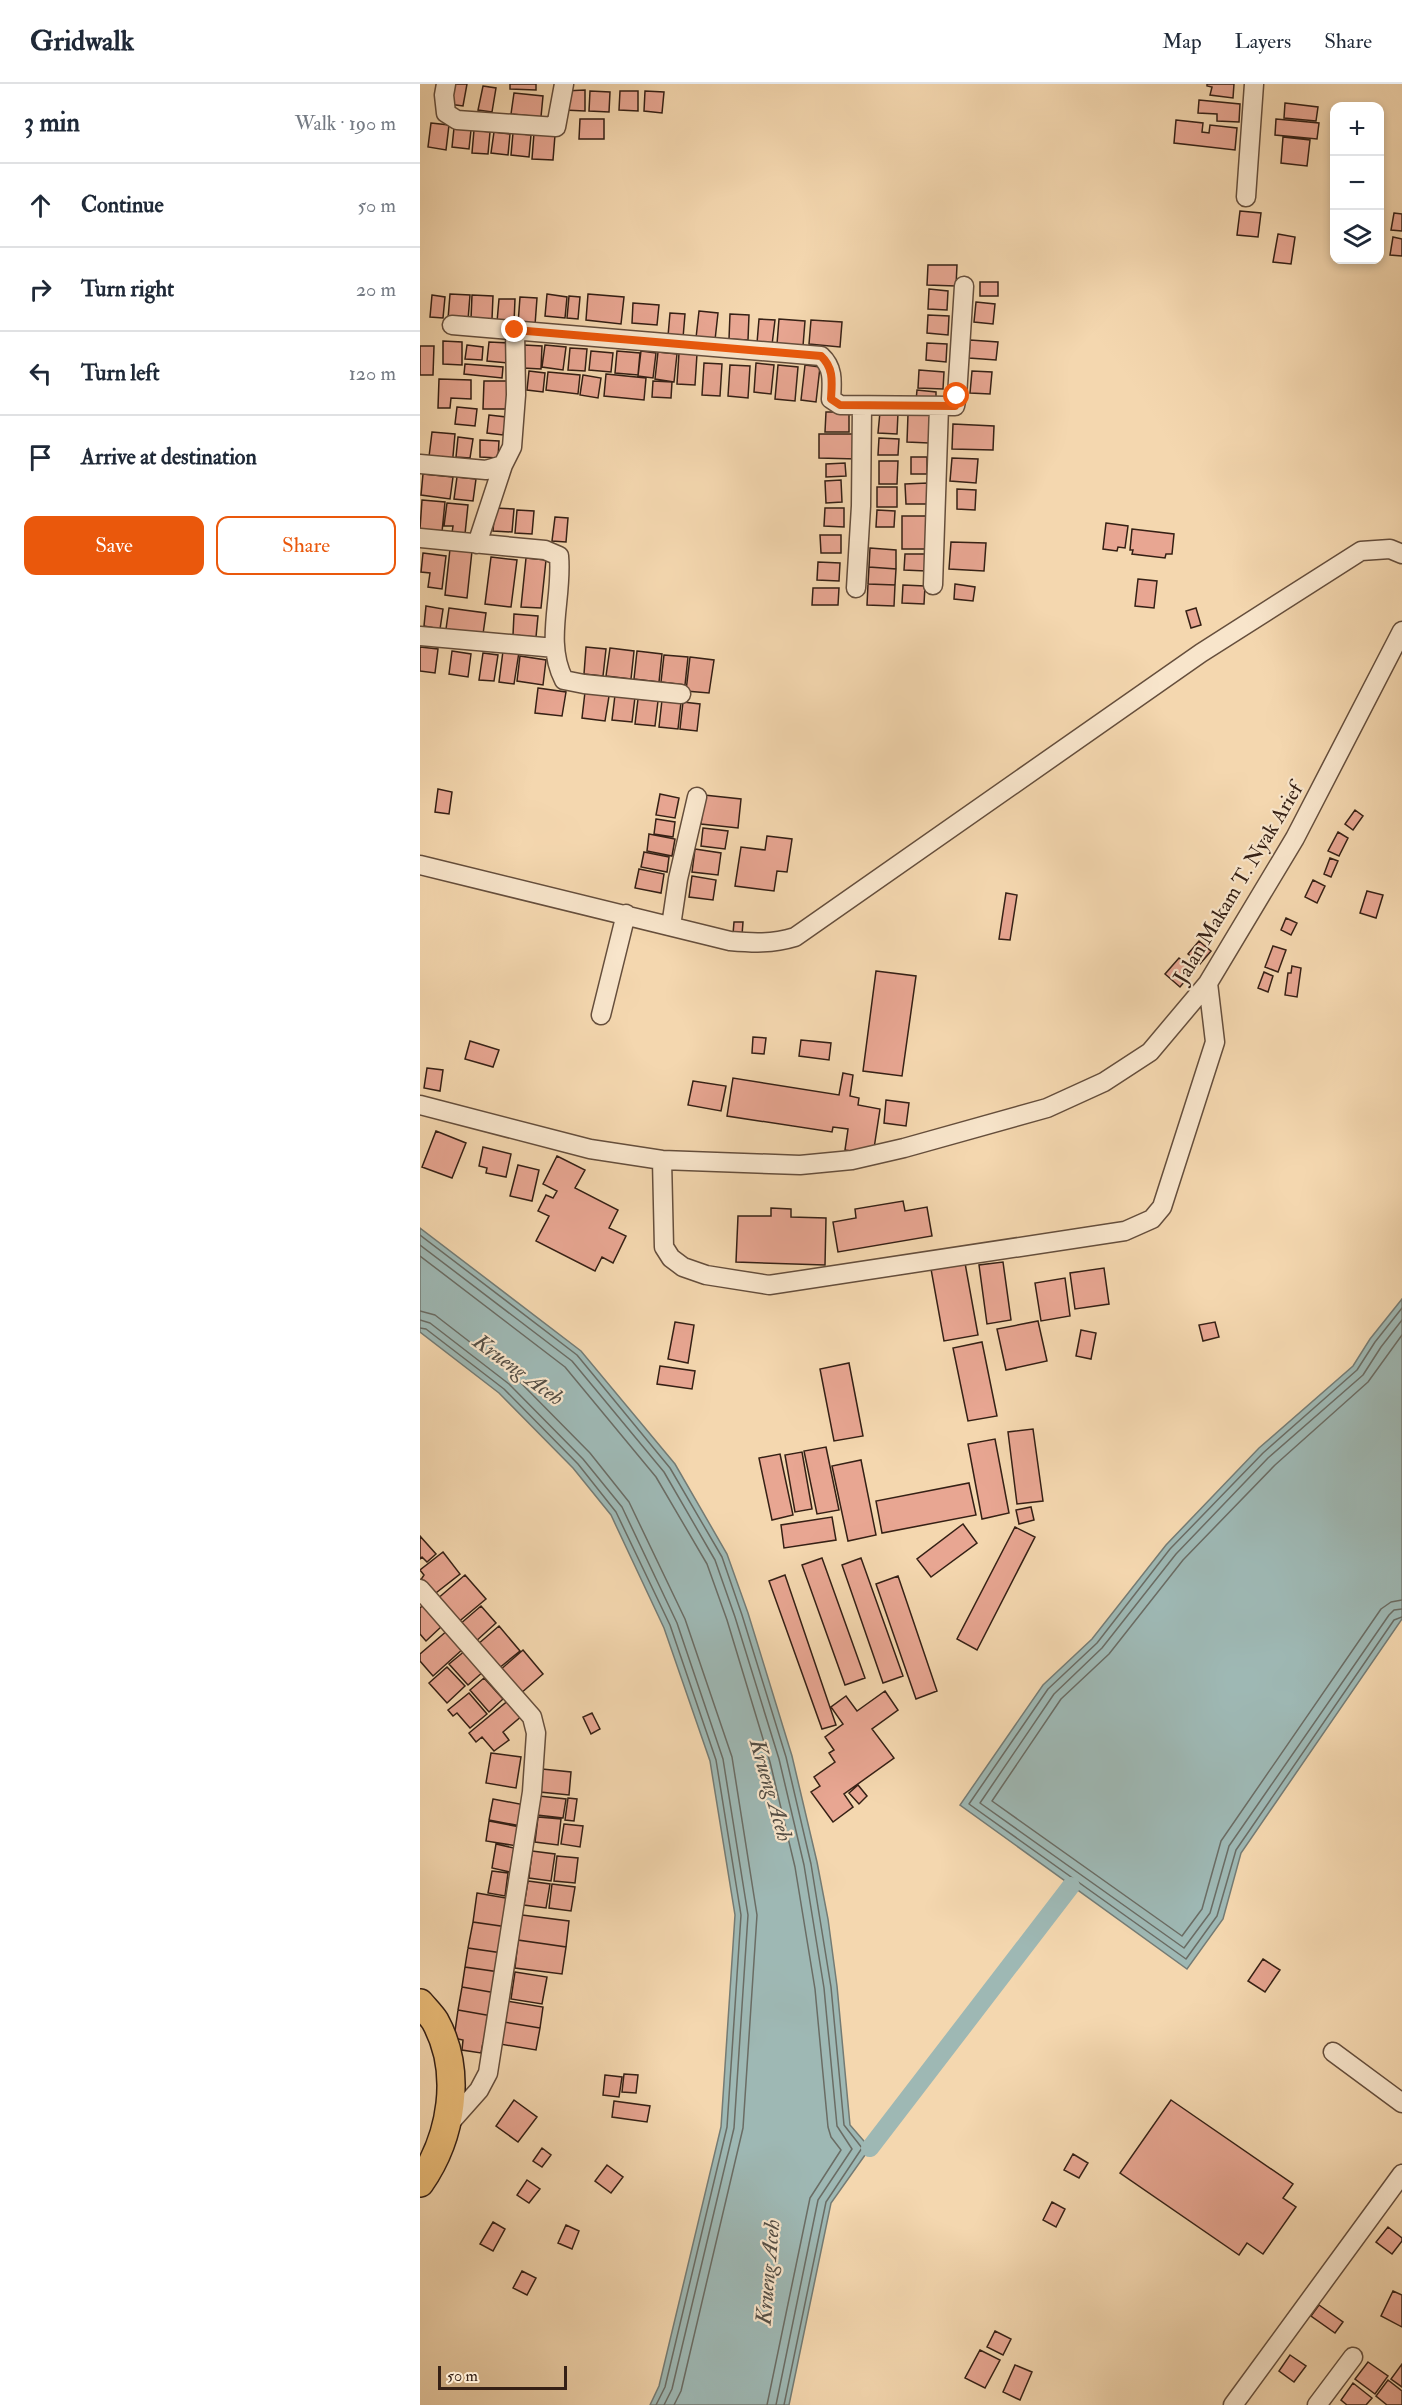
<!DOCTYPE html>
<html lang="en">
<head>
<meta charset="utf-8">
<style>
	body { margin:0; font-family:"IM FELL Double Pica",serif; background:#f2f2f3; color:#1f2937 }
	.controls { position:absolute; right:18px; top:18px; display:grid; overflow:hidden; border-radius:12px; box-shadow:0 3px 9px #0003 }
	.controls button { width:54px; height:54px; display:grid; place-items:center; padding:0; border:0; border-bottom:2px solid #e0e1e3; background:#fff; color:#1f2937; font:30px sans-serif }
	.scale { position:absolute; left:18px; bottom:15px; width:129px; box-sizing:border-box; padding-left:6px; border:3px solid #352015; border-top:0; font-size:16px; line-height:21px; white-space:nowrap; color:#352015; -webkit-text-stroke:4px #f8e5cb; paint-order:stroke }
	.stop { position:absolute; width:18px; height:18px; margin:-14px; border:4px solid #ea580c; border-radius:50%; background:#fff }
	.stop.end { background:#ea580c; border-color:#fff; box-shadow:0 2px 6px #0008 }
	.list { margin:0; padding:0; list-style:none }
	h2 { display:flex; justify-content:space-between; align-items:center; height:78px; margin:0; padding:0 24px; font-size:26px }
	h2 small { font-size:20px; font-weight:400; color:#747a83 }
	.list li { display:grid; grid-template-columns:39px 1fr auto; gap:18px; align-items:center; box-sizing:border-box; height:84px; padding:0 24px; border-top:2px solid #e0e1e3 }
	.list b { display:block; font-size:22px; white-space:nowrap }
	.list em { font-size:20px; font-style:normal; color:#747a83 }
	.actions { display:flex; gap:12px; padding:18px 24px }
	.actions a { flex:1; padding:14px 0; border:2px solid #ea580c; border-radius:12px; text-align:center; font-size:21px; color:#ea580c }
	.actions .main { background:#ea580c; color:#fff }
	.icon { flex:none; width:33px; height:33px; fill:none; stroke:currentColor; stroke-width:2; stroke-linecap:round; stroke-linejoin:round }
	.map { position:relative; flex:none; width:982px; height:2321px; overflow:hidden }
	header { display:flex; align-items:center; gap:36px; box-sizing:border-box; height:84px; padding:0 30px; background:#fff; border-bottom:2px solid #e0e1e3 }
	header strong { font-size:28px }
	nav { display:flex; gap:33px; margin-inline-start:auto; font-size:21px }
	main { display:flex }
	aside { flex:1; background:#fff }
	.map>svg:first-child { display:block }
	.water { fill:#9eb8b4; stroke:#747b74; stroke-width:1.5 }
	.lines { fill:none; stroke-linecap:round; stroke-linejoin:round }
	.shore { stroke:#6a6c64; stroke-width:1.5 }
	.canal { stroke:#9eb8b4; stroke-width:18 }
	.building { fill:#e8a692; stroke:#352015; stroke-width:1.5 }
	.minor-casing { stroke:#654e3c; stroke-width:21 }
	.highway-casing { stroke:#352015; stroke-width:30 }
	.minor { stroke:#f8e5cb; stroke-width:18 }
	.highway { stroke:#eabc78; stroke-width:27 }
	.route { stroke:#ea580c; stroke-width:8 }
	.labels { text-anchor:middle; stroke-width:4.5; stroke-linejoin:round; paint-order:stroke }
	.street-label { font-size:21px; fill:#352015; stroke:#f8e5cb }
	.water-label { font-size:22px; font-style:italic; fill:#544e45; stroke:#f8e5cb }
</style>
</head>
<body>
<header>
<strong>Gridwalk</strong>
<nav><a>Map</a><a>Layers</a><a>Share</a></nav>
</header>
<main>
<aside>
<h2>3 min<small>Walk · 190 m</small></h2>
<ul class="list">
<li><svg class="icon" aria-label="ahead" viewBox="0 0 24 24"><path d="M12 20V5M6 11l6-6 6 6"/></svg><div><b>Continue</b></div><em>50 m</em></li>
<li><svg class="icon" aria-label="right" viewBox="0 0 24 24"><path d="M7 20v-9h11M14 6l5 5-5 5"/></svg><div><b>Turn right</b></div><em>20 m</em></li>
<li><svg class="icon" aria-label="left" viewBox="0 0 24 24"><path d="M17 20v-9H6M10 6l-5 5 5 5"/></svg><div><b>Turn left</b></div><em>120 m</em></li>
<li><svg class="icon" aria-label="arrive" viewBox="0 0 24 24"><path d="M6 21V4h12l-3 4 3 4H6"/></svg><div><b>Arrive at destination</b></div></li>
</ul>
<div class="actions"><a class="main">Save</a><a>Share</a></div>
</aside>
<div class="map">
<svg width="982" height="2321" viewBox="0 0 982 2321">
	<rect width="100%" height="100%" fill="#f4d7af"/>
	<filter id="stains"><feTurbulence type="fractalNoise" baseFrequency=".00333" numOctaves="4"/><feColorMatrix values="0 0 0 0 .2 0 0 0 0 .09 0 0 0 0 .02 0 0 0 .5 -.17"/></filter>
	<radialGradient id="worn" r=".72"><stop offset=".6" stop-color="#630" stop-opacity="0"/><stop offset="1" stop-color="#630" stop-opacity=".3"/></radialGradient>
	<!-- water -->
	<path class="water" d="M0 1144 161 1267 255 1380 307 1470 328 1529 372 1672 397 1778 408 1835 417 1902 430 2041 450 2064 411 2119 369 2321H230L239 2302 301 2043 315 1831 290 1677 244 1544 191 1431 153 1384 79 1309 0 1248Z
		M982 1215V1535L821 1769 803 1835 767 1885 540 1721 623 1601 672 1555 746 1461 839 1364 933 1282 950 1255Z"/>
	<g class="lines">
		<!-- shore -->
		<path class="shore" d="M0 1151 157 1271 250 1384 302 1473 322 1531 366 1673 391 1780 411 1903 424 2041 442 2064 406 2118 364 2321
			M0 1161 152 1277 244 1388 295 1476 315 1533 359 1675 384 1781 404 1904 417 2042 432 2065 398 2116 356 2321
			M0 1172 145 1283 236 1393 287 1480 307 1536 350 1678 375 1783 395 1905 408 2043 411 2053 421 2066 390 2114 347 2321
			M982 1224 955 1258 937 1286 843 1369 750 1465 677 1559 628 1605 549 1720 766 1875 797 1832 816 1766 974 1536 982 1533
			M0 1227 15 1231 95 1293 170 1369 209 1418 265 1535 312 1673 337 1831 323 2044 261 2307 254 2321
			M0 1236 10 1239 89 1300 163 1375 202 1423 257 1539 303 1675 328 1831 314 2044 252 2305 244 2321
			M982 1236 961 1263 943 1291 848 1374 756 1470 682 1564 634 1610 560 1719 764 1864 790 1829 809 1762 969 1531 974 1526 982 1525
			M0 1244 6 1245 84 1305 158 1380 196 1428 250 1541 296 1676 321 1831 307 2043 245 2303 236 2321
			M982 1251 948 1298 855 1381 763 1476 689 1570 641 1615 572 1717 762 1852 782 1825 801 1757 961 1525 971 1518 982 1516"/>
		<!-- canal -->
		<path class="canal" d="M450 2064 651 1802"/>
	</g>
	<!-- building -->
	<path class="building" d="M33 0H47L43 22 29 20Z
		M90 0H116V6L90 5Z
		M787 0H814L813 14 790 11 792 3 787 2Z
		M63 2 76 4 72 28 58 26Z
		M165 6V27L144 26V7Z
		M170 7 190 8 189 28 169 27Z
		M200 7H218V27L199 26Z
		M225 7 244 8 242 29 224 27Z
		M94 9 123 12 121 33 91 30Z
		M779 16 820 20 819 38 797 37V30L778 29Z
		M865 19 898 23 896 37 864 34Z
		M160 35H184V55H159Z
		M856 35 899 39 897 55 855 51Z
		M756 36 783 39 782 48 789 49 790 41 817 44 815 66 754 59Z
		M11 39 29 41 26 66 8 63Z
		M34 44 51 46 49 65 32 63Z
		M54 46 70 48 68 70 52 69Z
		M74 48 90 50 88 71 71 69Z
		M93 49 111 51 109 73 91 71Z
		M114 49 135 51 133 76 112 75Z
		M863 53 890 56 887 82 861 79Z
		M820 127 841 129 838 153 817 151Z
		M974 129 982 130V147L971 146Z
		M858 150 875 153 871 180 853 178Z
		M973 153 982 155V172L970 171Z
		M508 181H537L536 202 507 201Z
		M560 198H578V212H560Z
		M509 205 528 207 527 226 508 225Z
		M30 210 50 211 48 236 28 235Z
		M127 210 147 213 145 234 125 232Z
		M168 210 204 213 201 240 166 236Z
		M12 211 25 213 23 234 10 233Z
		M52 211 73 212 72 235H51Z
		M149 212 160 213 158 235 147 234Z
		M100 213 117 214 115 241 98 240Z
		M79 215H95L94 239 77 238Z
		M556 218 575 220 573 240 554 238Z
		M213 219 239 221 237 241 212 239Z
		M279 227 298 229 295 256 276 254Z
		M250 229 265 230 263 254 248 252Z
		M310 230 329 231 328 256 309 255Z
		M508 231 529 232 528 251 507 249Z
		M339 235 355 236 352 261 337 259Z
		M359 235 385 237 383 262 357 260Z
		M391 236 422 238 420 263 389 260Z
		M550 256 578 258 576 276 549 274Z
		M23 257 42 258V281L23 280Z
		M69 258 89 259 88 279 67 277Z
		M507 259 527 260 526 278 506 276Z
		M47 261 63 263 62 276 45 275Z
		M104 261 122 262 121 285 103 284Z
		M125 261 146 263 143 286 122 283Z
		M0 262H14L13 291H0Z
		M150 264 167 265 165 287 148 286Z
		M171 267 193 269 191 288 169 286Z
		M197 267 220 269 218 291 195 289Z
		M221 267 236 269 233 294 218 292Z
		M238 268 257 270 254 298 235 295Z
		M259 269 277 270 275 301 257 300Z
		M284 279 302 280 300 312 282 311Z
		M336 279 354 281 351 310 334 308Z
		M45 280 83 283 82 294 44 290Z
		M310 281 330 282 328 314 308 312Z
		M358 281 378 283 375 317 355 315Z
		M385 281 400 283 396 318 381 316Z
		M499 286 524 288 523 305 498 304Z
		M109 287 125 289 123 308 107 306Z
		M552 287 572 288 570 310 550 309Z
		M128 288 160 291 158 310 126 306Z
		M186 290 226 294 224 316 184 312Z
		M163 291 181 294 178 314 160 311Z
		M19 295 51 296V315L31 314 30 324H18Z
		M64 297H89L88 325H63Z
		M233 297 252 298 251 314 232 313Z
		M497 306 516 308V318L496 317Z
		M37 323 57 325 55 342 35 340Z
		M406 328H429V348H405Z
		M460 328 478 329 477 350 458 349Z
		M488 330 510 331 509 359 487 358Z
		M69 331 86 333 83 351 67 349Z
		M533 340 574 342 573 366 532 365Z
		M12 348 35 350 32 383 8 381Z
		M399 350H437V375L399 374Z
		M38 353 53 355 50 374 36 373Z
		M459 354 479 355 478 371H458Z
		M60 356 79 357 78 374 60 373Z
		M491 373H507V390H491Z
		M532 374 558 375 556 399 530 397Z
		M459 377H478L477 400H459Z
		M425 379 426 392 406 393V380Z
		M3 390 33 393 30 415 1 411Z
		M37 393 56 395 53 417 34 415Z
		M421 396 422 418 406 419 405 397Z
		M508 399 509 420H486L485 400Z
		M457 403H477V423H457Z
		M537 405 556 406 555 426 537 425Z
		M2 416 25 418 22 448 0 445Z
		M27 419 48 421 45 450 32 449 33 442H24Z
		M75 424 94 425 92 448 73 447Z
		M405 424H424V443L404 442Z
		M97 426 114 427 112 450 95 449Z
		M457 426 475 427 474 443H456Z
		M482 432H506V465H482Z
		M135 433 148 434 146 458 132 457Z
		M686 439 708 442 705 464 698 463 697 467 683 465Z
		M712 445 754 450 752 470H746L745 474 712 470 713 466H710Z
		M400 451H421V469H401Z
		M531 458 566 459 564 487 529 485Z
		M450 464 476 466V485L449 483Z
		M30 465 52 467 47 514 25 511Z
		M3 469 26 472 22 505 8 503 10 489 1 488Z
		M485 470H506V487L484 486Z
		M71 473 97 476 91 523 65 520Z
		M106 474 126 476 121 524 101 523Z
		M398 478 420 479 419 497 397 496Z
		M449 483 476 485 475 501 448 500Z
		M718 495 737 497 734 524 715 522Z
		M448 500 475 501 474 522 447 521Z
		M535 500 555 503 553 517 534 515Z
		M483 501 505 502 504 520 482 519Z
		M393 504H419L418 521H392Z
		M6 522 23 525 20 545 4 542Z
		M29 524 66 529 63 550 26 545Z
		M776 524 781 541 771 544 766 527Z
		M94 530 118 532 116 553 93 551Z
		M0 563 18 565 15 589 0 587Z
		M166 563 186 565 183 592 164 590Z
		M190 564 214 567 211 595 186 592Z
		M32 567 51 570 48 593 29 590Z
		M83 567 99 568 94 600 79 598Z
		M217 567 242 570 239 598 214 595Z
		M63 569 78 571 74 597 59 596Z
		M244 571 268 573 265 601 241 598Z
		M100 572 126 576 123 601 97 597Z
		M270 573 294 576 289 609 266 607Z
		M118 604 146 608 142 632 115 629Z
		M165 608 189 612 185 637 162 634Z
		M195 611 215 613 212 638 192 636Z
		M218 615 238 617 235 642 215 640Z
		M242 616 261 618 258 645 239 643Z
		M263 618 280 620 277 647 260 645Z
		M18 705 32 708 29 730 15 728Z
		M240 710 259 714 255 734 236 731Z
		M284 711 321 715 318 744 281 740Z
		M935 726 943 732 933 746 925 740Z
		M236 735 255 738 253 753 234 750Z
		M283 744 308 747 305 765 281 762Z
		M918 748 928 754 919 772 908 767Z
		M229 750 255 755 252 772 227 767Z
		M347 752 372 755 367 788 357 787 354 807 315 802 321 763 345 766Z
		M275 765 301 769 298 791 272 788Z
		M224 768 249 773 247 788 221 783Z
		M910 774 918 777 911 793 904 790Z
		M219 785 244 790 241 809 215 804Z
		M272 792 296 796 293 816 269 813Z
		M893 796 905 802 897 819 885 813Z
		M947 807 963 811 956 834 940 829Z
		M586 809 597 811 590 856 579 855Z
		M866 834 877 839 871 851 861 846Z
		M314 838H323L322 851 313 850Z
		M779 857 791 867 780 880 768 870Z
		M853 862 866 866 858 888 845 883Z
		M759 874 774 886 760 903 745 890Z
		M872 882 881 884 877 913 865 911 868 889H871Z
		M456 887 496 892 482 992 443 987Z
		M844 888 853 892 848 908 838 904Z
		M333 953 346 954 344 970 332 969Z
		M381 956 411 959 409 976 379 972Z
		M50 957 79 966 73 983 45 975Z
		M7 984 23 986 20 1007 4 1004Z
		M423 989 433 991 430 1012 439 1014 438 1021 460 1025 453 1071 425 1066 428 1045 413 1043 412 1048 307 1032 313 994 419 1011Z
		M273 997 306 1002 301 1027 268 1021Z
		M466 1016 489 1019 486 1042 464 1039Z
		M16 1047 46 1059 32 1094 2 1083Z
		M63 1063 91 1070 86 1093 66 1089 67 1084 59 1082Z
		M137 1072 165 1086 155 1104 198 1126 189 1144 206 1152 193 1179 182 1173 175 1187 116 1157 129 1132 118 1127 126 1111 133 1114 137 1107 123 1100Z
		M98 1081 119 1086 112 1117 90 1112Z
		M483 1117 485 1127 507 1123 512 1152 418 1168 413 1138 436 1134 435 1125Z
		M351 1124 371 1125V1133L406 1134 405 1181 316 1178 318 1132H351Z
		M583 1178 591 1236 567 1240 559 1181Z
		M545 1179 558 1251 524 1257 511 1185Z
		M684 1184 689 1220 655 1225 650 1189Z
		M645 1194 650 1232 621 1237 615 1199Z
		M618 1237 627 1277 586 1286 577 1245Z
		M255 1238 274 1241 268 1279 248 1275Z
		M795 1238 799 1253 783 1257 779 1241Z
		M661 1246 676 1249 671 1275 656 1272Z
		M562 1258 577 1332 548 1337 533 1264Z
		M429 1279 443 1352 414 1357 400 1285Z
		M240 1282 275 1287 272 1305 237 1300Z
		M613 1345 623 1417 597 1420 588 1348Z
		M575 1355 589 1429 562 1435 548 1360Z
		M406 1363 419 1426 397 1430 384 1367Z
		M382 1368 392 1425 375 1428 365 1371Z
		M360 1370 373 1431 352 1436 339 1374Z
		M441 1376 456 1451 428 1457 412 1382Z
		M549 1399 556 1431 462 1449 456 1417Z
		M611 1423 614 1436 599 1440 596 1426Z
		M412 1433 416 1456 364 1464 361 1441Z
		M543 1440 557 1459 511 1493 497 1475Z
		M595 1443 615 1453 557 1566 537 1555Z
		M0 1452 16 1470 7 1478 2 1473 0 1475Z
		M23 1468 40 1490 12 1512 0 1497 4 1491 0 1486Z
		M402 1474 445 1594 425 1601 382 1481Z
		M441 1474 483 1592 463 1599 422 1481Z
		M45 1491 66 1515 36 1540 16 1516Z
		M365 1491 416 1641 402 1645 349 1497Z
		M478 1492 517 1607 496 1615 456 1500Z
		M3 1521 22 1542 6 1557 0 1550V1524Z
		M61 1522 76 1539 54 1559 39 1541Z
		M79 1542 100 1567 78 1585 57 1561Z
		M28 1546 44 1564 13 1592 0 1577V1570Z
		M46 1566 64 1587 48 1601 29 1580Z
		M103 1566 123 1590 100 1610 79 1587Z
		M27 1583 45 1602 27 1619 9 1599Z
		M64 1594 83 1615 69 1628 50 1606Z
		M465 1607 478 1626 452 1645 474 1674 424 1710 433 1723 413 1738 391 1708 400 1702 394 1693 415 1678 409 1669 414 1666 405 1653 423 1640 411 1623 426 1612 437 1627Z
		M49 1609 67 1630 50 1644 37 1629 33 1632 28 1626Z
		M90 1615 103 1631 83 1648 89 1656 74 1667 62 1653 56 1658 49 1649Z
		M172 1629 180 1645 171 1650 163 1633Z
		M71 1669 101 1673 96 1704 66 1699Z
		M122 1685 151 1688 149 1711 120 1708Z
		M438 1701 447 1712 439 1720 429 1709Z
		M119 1712 146 1715 143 1734 117 1731Z
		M148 1714 157 1715 154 1737 145 1736Z
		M73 1715 105 1721 101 1742 69 1736Z
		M118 1733 141 1735 138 1761 115 1758Z
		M69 1737 100 1743 97 1762 66 1757Z
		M144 1740 163 1742 160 1763 141 1760Z
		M76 1760 94 1764 90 1788 72 1784Z
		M112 1767 135 1770 131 1797 109 1794Z
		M137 1772 158 1774 155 1799 134 1797Z
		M72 1787 88 1789 85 1812 68 1809Z
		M108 1797 130 1800 126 1824 104 1821Z
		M132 1800 155 1803 151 1827 129 1824Z
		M57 1809 91 1815 87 1843 53 1838Z
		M102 1831 149 1837 146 1863 98 1856Z
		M53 1838 87 1843 82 1869 48 1864Z
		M98 1856 146 1863 142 1890 95 1884Z
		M48 1864 82 1869 79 1888 45 1883Z
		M843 1875 860 1886 845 1908 828 1897Z
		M45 1883 79 1888 76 1909 42 1903Z
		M95 1888 127 1893 122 1920 91 1915Z
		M42 1903 76 1909 72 1932 38 1926Z
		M87 1917 123 1923 120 1944 84 1938Z
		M38 1926 72 1932 68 1960 63 1959 61 1969 42 1966 43 1956 34 1954Z
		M84 1938 120 1944 116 1966 80 1960Z
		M204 1990 218 1991 216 2009 202 2008Z
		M185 1991 202 1993 199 2013 183 2011Z
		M94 2016 117 2033 98 2058 76 2042Z
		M751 2016 873 2100 863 2114 876 2123 843 2170 827 2159 819 2171 700 2089Z
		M194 2017 230 2022 227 2038 192 2033Z
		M122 2064 131 2071 122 2083 113 2077Z
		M653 2070 668 2079 659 2094 644 2086Z
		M187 2081 203 2093 191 2109 175 2097Z
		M107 2096 120 2105 109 2119 97 2111Z
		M632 2118 645 2125 636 2143 623 2136Z
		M73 2138 85 2145 73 2167 60 2160Z
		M146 2141 159 2147 152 2165 138 2159Z
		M968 2143 982 2154V2157L972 2170 956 2158Z
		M102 2187 116 2194 107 2211 93 2204Z
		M973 2207 982 2211V2243L961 2232Z
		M899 2221 923 2238 915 2249 891 2232Z
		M575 2247 591 2255 583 2271 567 2263Z
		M560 2266 580 2276 565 2304 545 2294Z
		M870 2271 886 2282 874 2298 859 2287Z
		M948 2278 968 2292 955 2310 935 2295Z
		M982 2280V2303L971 2295Z
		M595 2281 612 2288 600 2316 583 2308Z
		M968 2296 982 2307V2321H967L956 2312Z
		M933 2299 952 2314 946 2321H927L921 2316Z"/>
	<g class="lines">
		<!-- minor casing -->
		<g class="minor-casing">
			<path id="minor" d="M26 0 24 11 26 29 37 36 136 43 144 0
				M826 113 834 0
				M32 241 401 272C414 284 412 298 411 315L420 321 535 322 537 312 544 202
				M0 380 66 386 83 381 92 363 96 311 95 246
				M0 454 125 466 139 472C143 513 124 558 144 596L164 600 261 610
				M57 460 83 381
				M513 501 519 322
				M436 504 441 422 442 322
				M0 552 135 564
				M0 781 310 857C333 859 352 860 375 853L781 569 941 467 970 465 982 470
				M251 842 258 795 277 713
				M181 931 206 830
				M0 1021 170 1065 242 1076 380 1081 432 1076 484 1064 627 1024 684 998 730 968 788 899 875 754 982 547
				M242 1076 244 1163 251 1174 263 1183 286 1191 349 1201 705 1147 732 1135 742 1123 795 958 788 899
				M0 1505 112 1633 116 1649 112 1708 68 1989 59 2006 27 2042
				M913 1968 982 2019
				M813 2321 982 2090
				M897 2321 933 2273"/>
		</g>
		<!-- highway casing -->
		<g class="highway-casing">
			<path id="highway" d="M0 1919C5 1925 11 1931 15 1937 43 1988 32 2053 0 2099"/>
		</g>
		<!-- minor -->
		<use href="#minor" class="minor"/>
		<!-- highway -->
		<use href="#highway" class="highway"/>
	</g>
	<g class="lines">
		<!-- route -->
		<path class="route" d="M95 246 401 272C414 284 412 298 411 315L420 321 535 322 537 312"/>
	</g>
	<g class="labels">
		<!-- street labels -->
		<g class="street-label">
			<text transform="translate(818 799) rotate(-59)" y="7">Jalan Makam T. Nyak Arief</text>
		</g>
		<!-- water labels -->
		<g class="water-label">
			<text transform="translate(99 1285) rotate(36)" y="8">Krueng Aceh</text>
			<text transform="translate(352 1706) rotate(74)" y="8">Krueng Aceh</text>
			<text transform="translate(347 2188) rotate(-85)" y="8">Krueng Aceh</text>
		</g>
	</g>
	<rect width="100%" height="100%" filter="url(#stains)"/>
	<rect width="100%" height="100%" fill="url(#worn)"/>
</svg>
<div class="controls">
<button>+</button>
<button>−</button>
<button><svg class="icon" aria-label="layers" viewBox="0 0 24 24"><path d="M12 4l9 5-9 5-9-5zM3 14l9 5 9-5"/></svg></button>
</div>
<div class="scale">50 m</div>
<div class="stop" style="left:537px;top:312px"></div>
<div class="stop end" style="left:95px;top:246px"></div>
</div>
</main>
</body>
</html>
